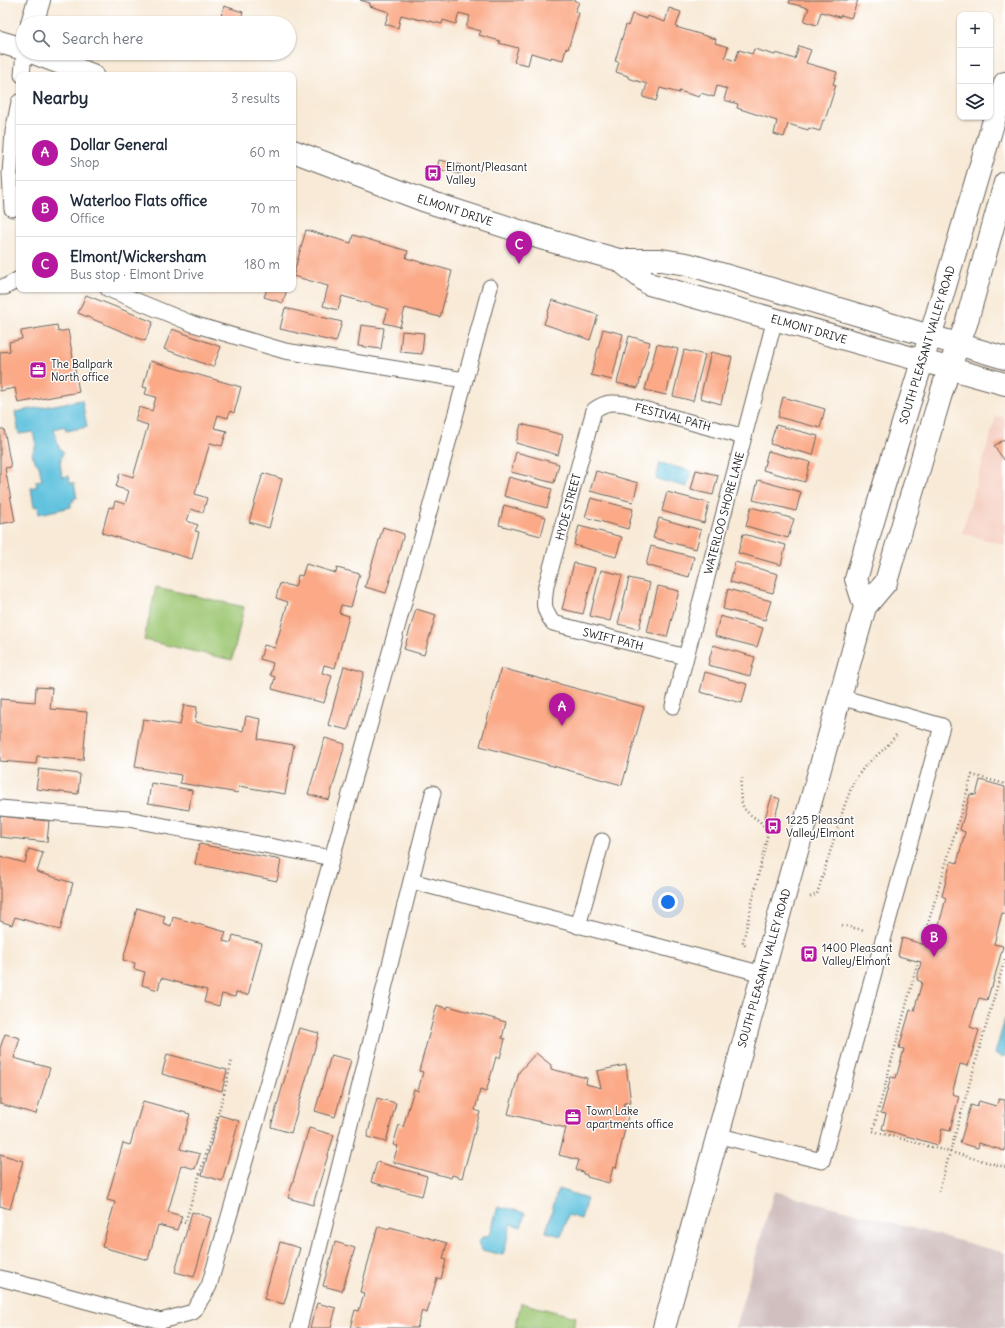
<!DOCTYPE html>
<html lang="en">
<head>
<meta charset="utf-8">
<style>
	body { margin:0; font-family:Delius,sans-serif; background:#f6f6f7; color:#1f2937 }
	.controls { position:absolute; right:12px; top:12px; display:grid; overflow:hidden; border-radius:8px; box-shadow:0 1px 3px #0004 }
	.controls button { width:36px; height:36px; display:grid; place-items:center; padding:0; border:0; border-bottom:1px solid #e0e1e3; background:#fff; color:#1f2937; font:20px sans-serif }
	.you { position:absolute; left:668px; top:902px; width:14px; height:14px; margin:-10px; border:3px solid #fff; border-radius:50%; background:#1a73e8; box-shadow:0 0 0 6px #1a73e833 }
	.badge { display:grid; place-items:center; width:26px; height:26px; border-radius:50%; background:#b5179e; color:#fff; font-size:13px; font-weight:700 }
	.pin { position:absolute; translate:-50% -33px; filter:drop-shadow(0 1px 2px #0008) }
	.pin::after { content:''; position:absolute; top:21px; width:14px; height:12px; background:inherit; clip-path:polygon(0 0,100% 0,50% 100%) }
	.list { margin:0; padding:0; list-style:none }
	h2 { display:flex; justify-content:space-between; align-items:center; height:52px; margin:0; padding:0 16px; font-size:17px }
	h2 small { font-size:13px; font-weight:400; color:#747a83 }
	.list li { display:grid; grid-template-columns:26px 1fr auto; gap:12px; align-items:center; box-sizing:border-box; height:56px; padding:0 16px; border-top:1px solid #e0e1e3 }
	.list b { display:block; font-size:15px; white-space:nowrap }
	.list p { margin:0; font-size:13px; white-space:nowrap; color:#747a83 }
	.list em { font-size:13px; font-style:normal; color:#747a83 }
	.icon { flex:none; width:22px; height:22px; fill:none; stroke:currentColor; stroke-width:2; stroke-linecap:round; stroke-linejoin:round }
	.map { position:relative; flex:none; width:1005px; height:1328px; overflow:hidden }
	.search { position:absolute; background:#fff; box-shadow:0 1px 3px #0004; left:16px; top:16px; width:280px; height:44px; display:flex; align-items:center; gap:10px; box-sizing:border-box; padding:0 14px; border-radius:22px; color:#747a83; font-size:15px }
	.panel { position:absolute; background:#fff; box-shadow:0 1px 3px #0004; left:16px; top:72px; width:280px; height:220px; border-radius:8px }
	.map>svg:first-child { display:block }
	.built { fill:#f6d1c5 }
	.industrial { fill:#d1bfbf }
	.green { fill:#9fc874; stroke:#5e7248 }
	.water { fill:#60c2de; stroke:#3e6f7d }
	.building { fill:#fba986 }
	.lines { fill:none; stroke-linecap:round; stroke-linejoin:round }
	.lane-casing { stroke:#69645d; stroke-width:17 }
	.secondary-casing { stroke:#69645d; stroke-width:24 }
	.path { stroke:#69645d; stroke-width:2.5; stroke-dasharray:1 3; stroke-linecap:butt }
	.lane { stroke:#fff; stroke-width:15 }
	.secondary { stroke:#fff; stroke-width:22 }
	.labels { text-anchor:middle; stroke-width:3; stroke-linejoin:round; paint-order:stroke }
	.poi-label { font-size:11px; fill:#1c1c1c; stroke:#fff; text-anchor:start }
	.street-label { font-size:11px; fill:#1c1c1c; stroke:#fff }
</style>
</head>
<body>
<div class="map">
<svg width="1005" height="1328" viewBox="0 0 1005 1328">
	<rect width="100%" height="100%" fill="#fff"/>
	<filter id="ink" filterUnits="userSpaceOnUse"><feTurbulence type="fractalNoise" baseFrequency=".025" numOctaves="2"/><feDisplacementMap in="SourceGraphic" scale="8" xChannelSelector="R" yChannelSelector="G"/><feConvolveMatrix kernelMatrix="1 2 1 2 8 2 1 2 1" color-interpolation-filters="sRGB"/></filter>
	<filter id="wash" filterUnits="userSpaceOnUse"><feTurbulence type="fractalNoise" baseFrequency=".012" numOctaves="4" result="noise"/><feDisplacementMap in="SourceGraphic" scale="16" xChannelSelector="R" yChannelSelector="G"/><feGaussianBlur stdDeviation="0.9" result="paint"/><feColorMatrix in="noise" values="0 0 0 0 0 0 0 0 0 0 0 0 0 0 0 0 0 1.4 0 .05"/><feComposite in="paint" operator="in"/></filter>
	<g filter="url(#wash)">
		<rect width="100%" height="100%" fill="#f8ead7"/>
		<!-- built -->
		<path class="built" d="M996 416 1005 418V545L962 533Z"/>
		<!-- industrial -->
		<path class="industrial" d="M774 1191 1005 1253V1328H735Z"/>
		<!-- green -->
		<path class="green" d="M156 587 244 607 232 660 144 640Z
			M521 1303 576 1317 573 1328H515Z"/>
		<!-- water -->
		<path class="water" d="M82 400 87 427 66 431 65 426 54 429 57 444 63 452 60 463 62 477 69 476 70 483H74L77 498H73L74 501 71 502V507L39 514 38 506 34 507 31 488 37 486 36 481 42 480 39 466 34 460 32 454 36 445 33 432 19 434 15 412Z
			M660 463 691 471 687 487 656 479Z
			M1005 1019V1057L995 1054Z
			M558 1189 587 1198 581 1219 568 1215 561 1236 546 1232Z
			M498 1206 525 1213 521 1227 511 1224 503 1255 482 1250 478 1243 482 1237 490 1235Z"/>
		<g id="blocks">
			<!-- building -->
			<path class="building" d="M360 0H573L579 2 575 12 579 13 568 49 566 48 563 60 551 57V59L531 53 528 65 514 62 518 48 499 43 500 41 479 35 481 31 466 27 470 16 459 13 456 24 443 20 442 24 421 19V20L401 15 398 28 385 24 389 12 370 6V3Z
				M790 0H858L851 18 841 15 840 17 821 12 817 25 804 21 809 8 789 3Z
				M224 6 243 12 240 23H219Z
				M669 8 681 12 676 27 716 39 715 43 728 47 725 57 735 61 739 50 752 54 754 49 775 55 776 53 795 59 799 46 811 50 806 63 837 72 833 84 836 85 825 120H823L820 131 809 128 808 130 788 124 784 137 774 134 777 121 737 108 738 104 724 100 727 89 717 86 714 97 701 93 699 97 679 91V93L660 88 656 101 643 97 647 84 628 78V76L616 72 619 62 615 61 626 25 628 26 632 14 647 19V16L665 22Z
				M439 160 462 165 460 174 437 169Z
				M306 230 351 243 353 235 408 251 406 258 452 271 440 317 405 308 400 327 384 323 388 309 342 296 338 310 323 306 328 286 293 276Z
				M267 289H287L283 303 264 297Z
				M86 295 153 322 145 341 78 313Z
				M552 300 598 315 590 340 544 324Z
				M285 308 342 322 336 342 280 329Z
				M57 325 58 332 68 330 79 392 18 403 15 388 0 391V352L10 351 9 342 22 339 21 331Z
				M361 325 384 328 381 349 358 346Z
				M172 329 221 347 213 367 164 349Z
				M603 329 623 334 612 380 591 375Z
				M402 331 424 333 422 354 400 352Z
				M629 336 650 342 638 388 617 383Z
				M657 344 678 349 666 395 645 390Z
				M684 350 705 355 693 401 673 396Z
				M711 352 732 357 721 404 700 398Z
				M150 361 241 387 234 413 230 411 228 418 218 415 214 428 227 431 222 446 210 443 195 494 207 498 203 513 191 509 187 521 198 525 195 531 199 532 192 559 102 533 109 507 113 508 115 501 125 504 129 491 116 487 120 473 133 477 148 425 135 421 139 407 152 411 156 397 145 394 147 388 143 387Z
				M783 397 825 409 820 428 778 417Z
				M521 424 563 435 558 455 516 443Z
				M776 425 818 436 813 455 770 444Z
				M0 429H4L11 467 5 468 15 521 0 524Z
				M1005 439V461L994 446Z
				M768 451 810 462 805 482 763 470Z
				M516 452 559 464 554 483 511 472Z
				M696 470 718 475 713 495 691 490Z
				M596 471 638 483 633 502 590 491Z
				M263 473 282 479 269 528 249 522Z
				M509 477 552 489 547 508 504 496Z
				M758 480 801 492 796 511 753 500Z
				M667 492 709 503 704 523 662 511Z
				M591 498 633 509 628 529 585 517Z
				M504 505 546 517 541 536 499 525Z
				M751 507 794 519 788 538 746 526Z
				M659 518 701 530 696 549 653 538Z
				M579 526 622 537 616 557 574 545Z
				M383 527 404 534 386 593 365 587Z
				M743 534 786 545 781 565 738 553Z
				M651 546 694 557 689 577 646 565Z
				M735 562 778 574 773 593 730 582Z
				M574 563 595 568 583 614 562 609Z
				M306 564 336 573 337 568 360 574 351 607 341 605 339 613 349 616 335 668 324 665 322 673 332 676 324 703 272 689 275 677 270 675 273 663 260 659 264 645 275 648 288 602 276 598 280 583 295 587 298 575 302 576Z
				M601 570 622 575 610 621 590 616Z
				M629 578 650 583 639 629 618 624Z
				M658 586 679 591 667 637 647 632Z
				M728 589 771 601 765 620 723 609Z
				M416 609 436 615 424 655 404 649Z
				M720 616 763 628 757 647 715 636Z
				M713 645 755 657 750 676 708 665Z
				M344 666 364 672 348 730 328 725Z
				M501 668 644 707 622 785 480 746Z
				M705 672 747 684 742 703 700 692Z
				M36 687 52 688 50 709 87 712 83 760 37 756 36 764 0 761V699L35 702Z
				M184 705 197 707 195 722 243 731 246 716 261 719 258 739 294 745 285 794 239 786 238 793 180 783 181 775 135 767 143 719 180 725Z
				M325 738 345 744 329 800 308 794Z
				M39 769 80 774 78 794 36 789Z
				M980 780 1005 787V914L1002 913 994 944 1003 946 992 987H991L987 1000 979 998 970 1027 979 1030 968 1066 960 1064 952 1094 959 1096 950 1131 942 1129 938 1145 882 1129 886 1114 881 1113 891 1077 896 1078 904 1049 899 1048 910 1010 914 1011 922 982 917 980 921 962 898 956 902 938 925 945 928 934 936 936 946 898 942 896 951 861 957 863 965 832 960 830 970 794 976 795Z
				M151 783 192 790 189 810 148 803Z
				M772 796 780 799 774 820 765 818Z
				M0 816 49 821 47 842 0 837Z
				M199 844 281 860 277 881 195 864Z
				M29 849 43 853 37 872 73 883 60 930 15 917 12 925 0 921V856L25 863Z
				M137 908 165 916 163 923 171 926 173 917 226 932 223 941 231 943 233 935 262 943 248 995 236 992 235 997 222 994 219 1006 204 1002 207 990 161 978 158 990 142 985 145 972 134 969 135 963 123 960Z
				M437 1005 447 1009 448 1006 506 1022 502 1038 505 1039 500 1058 496 1057 486 1092 480 1090 475 1110 480 1112 462 1178 452 1175 451 1178 393 1162 398 1146 393 1145 399 1125 403 1127 414 1089 418 1091 423 1072 419 1071Z
				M299 1028 319 1033 291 1133 271 1127Z
				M5 1034 20 1038 14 1058 50 1068 36 1114 0 1104V1048Z
				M536 1053 551 1065V1069L587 1078 586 1084 601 1088 597 1071 626 1065 631 1103H624L623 1105 630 1107 616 1168 613 1167 609 1183 587 1177V1175L583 1174V1172L576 1170 579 1160 559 1155 566 1128 508 1114 519 1072Z
				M167 1054 227 1070 222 1091 162 1074Z
				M331 1055 351 1060 335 1117 315 1111Z
				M377 1098 396 1103 386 1142 367 1137Z
				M999 1099 1005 1100V1151L979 1143 978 1148 960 1143 971 1105 977 1107 979 1101 996 1106Z
				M143 1101 190 1114 180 1149 200 1154 195 1169 181 1165 168 1212 182 1216 177 1230 158 1225 148 1260 102 1247 115 1202 107 1200 123 1143 130 1145Z
				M219 1115 239 1121 222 1181 202 1175Z
				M309 1128 334 1135 313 1205 288 1198Z
				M0 1154 23 1161 10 1209 0 1206Z
				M377 1162 427 1176 422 1196 371 1182Z
				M192 1212 211 1218 194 1277 175 1272Z
				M378 1226 389 1229 390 1227 447 1243 443 1259 446 1260 441 1279 437 1278 427 1313 422 1311 417 1328H350L355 1310 359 1311 364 1293 360 1292Z
				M280 1242 300 1248 284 1304 264 1299Z
				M335 1242 355 1248 342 1291 323 1286Z
				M317 1303 336 1308 331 1328H310Z"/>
		</g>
	</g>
	<g filter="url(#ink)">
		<use href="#blocks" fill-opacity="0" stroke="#69645d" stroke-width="1"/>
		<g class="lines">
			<!-- lane casing -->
			<g class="lane-casing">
				<path id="lane" d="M22 75 24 53
					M12 209 10 174 13 132 19 102
					M0 287H5L19 279
					M108 289 193 324 285 351 465 380
					M686 657 553 623C542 608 544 603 546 586L594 410C606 402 611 402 625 404L744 437
					M673 706 775 319
					M0 808 128 819 332 858
					M411 881 763 974
					M578 926 602 841
					M716 1135 822 1161 942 726 840 697
					M0 1278 161 1321 193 1312 209 1286C305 953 401 621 490 287
					M299 1328 433 793"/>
			</g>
			<!-- secondary casing -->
			<g class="secondary-casing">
				<path id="secondary" d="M32 23 39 0
					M0 42 23 49
					M34 53 92 75
					M293 151 423 200 544 239 619 260H661L687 264 930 336 1005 358
					M619 260 649 284 1005 384
					M865 607 856 579 880 498 936 317 1005 83
					M664 1328C729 1087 800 848 865 607L886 582 940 397 949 369 966 324 1005 183"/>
			</g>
			<!-- path -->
			<path class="path" d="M742 778C741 786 739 796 742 803 746 819 765 816 767 837L743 942 746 947
				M810 897 817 894 845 804 854 781 865 766 885 748 897 734
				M842 926 865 930
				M922 944 972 775 1005 784
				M918 961 873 1131 1005 1167
				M939 1191 1005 959
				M180 1222 185 1223 223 1097 232 1060"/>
			<!-- lane -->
			<use href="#lane" class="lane"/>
			<!-- secondary -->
			<use href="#secondary" class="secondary"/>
		</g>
	</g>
	<!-- icons -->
	<defs>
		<g id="bus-square" transform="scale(0.9)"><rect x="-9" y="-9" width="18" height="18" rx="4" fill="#b5179e" stroke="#fff"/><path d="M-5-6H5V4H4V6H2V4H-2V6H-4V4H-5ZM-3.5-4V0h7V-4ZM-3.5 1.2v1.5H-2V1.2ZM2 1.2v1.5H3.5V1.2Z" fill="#fff"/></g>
		<g id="office-square" transform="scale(0.9)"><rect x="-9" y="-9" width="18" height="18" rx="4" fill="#b5179e" stroke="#fff"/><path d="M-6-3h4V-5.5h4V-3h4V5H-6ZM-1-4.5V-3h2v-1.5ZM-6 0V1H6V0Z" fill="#fff"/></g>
	</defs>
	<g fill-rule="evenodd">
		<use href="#bus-square" x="433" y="173"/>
		<use href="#office-square" x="38" y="370"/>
		<use href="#bus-square" x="773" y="826"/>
		<use href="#bus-square" x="809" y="954"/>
		<use href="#office-square" x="573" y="1117"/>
	</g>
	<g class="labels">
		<!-- poi labels -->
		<g class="poi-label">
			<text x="446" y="171">Elmont/Pleasant<tspan x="446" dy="13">Valley</tspan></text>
			<text x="51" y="368">The Ballpark<tspan x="51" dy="13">North office</tspan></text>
			<text x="786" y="824">1225 Pleasant<tspan x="786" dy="13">Valley/Elmont</tspan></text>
			<text x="822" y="952">1400 Pleasant<tspan x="822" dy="13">Valley/Elmont</tspan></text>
			<text x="586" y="1115">Town Lake<tspan x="586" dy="13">apartments office</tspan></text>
		</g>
		<!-- street labels -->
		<g class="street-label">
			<text transform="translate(455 210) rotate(18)" y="4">ELMONT DRIVE</text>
			<text transform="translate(809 329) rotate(16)" y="4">ELMONT DRIVE</text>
			<text transform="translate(927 345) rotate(-73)" y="4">SOUTH PLEASANT VALLEY ROAD</text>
			<text transform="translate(673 417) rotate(15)" y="4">FESTIVAL PATH</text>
			<text transform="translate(568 507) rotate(-75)" y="4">HYDE STREET</text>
			<text transform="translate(724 513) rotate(-75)" y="4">WATERLOO SHORE LANE</text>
			<text transform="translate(613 639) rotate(14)" y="4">SWIFT PATH</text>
			<text transform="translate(764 968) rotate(-74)" y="4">SOUTH PLEASANT VALLEY ROAD</text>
		</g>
	</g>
</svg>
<div class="controls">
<button>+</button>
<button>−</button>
<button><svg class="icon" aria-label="layers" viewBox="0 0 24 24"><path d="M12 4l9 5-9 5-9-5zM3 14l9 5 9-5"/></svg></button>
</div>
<div class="you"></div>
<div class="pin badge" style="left:562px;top:726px">A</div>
<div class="pin badge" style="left:934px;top:957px">B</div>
<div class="pin badge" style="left:519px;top:264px">C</div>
<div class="search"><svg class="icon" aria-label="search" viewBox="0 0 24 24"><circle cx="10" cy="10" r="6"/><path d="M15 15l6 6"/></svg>Search here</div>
<section class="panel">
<h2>Nearby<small>3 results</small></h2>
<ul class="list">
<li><span class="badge">A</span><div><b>Dollar General</b><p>Shop</p></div><em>60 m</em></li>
<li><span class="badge">B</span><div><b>Waterloo Flats office</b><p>Office</p></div><em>70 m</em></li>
<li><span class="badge">C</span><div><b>Elmont/Wickersham</b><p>Bus stop · Elmont Drive</p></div><em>180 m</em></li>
</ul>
</section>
</div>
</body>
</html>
